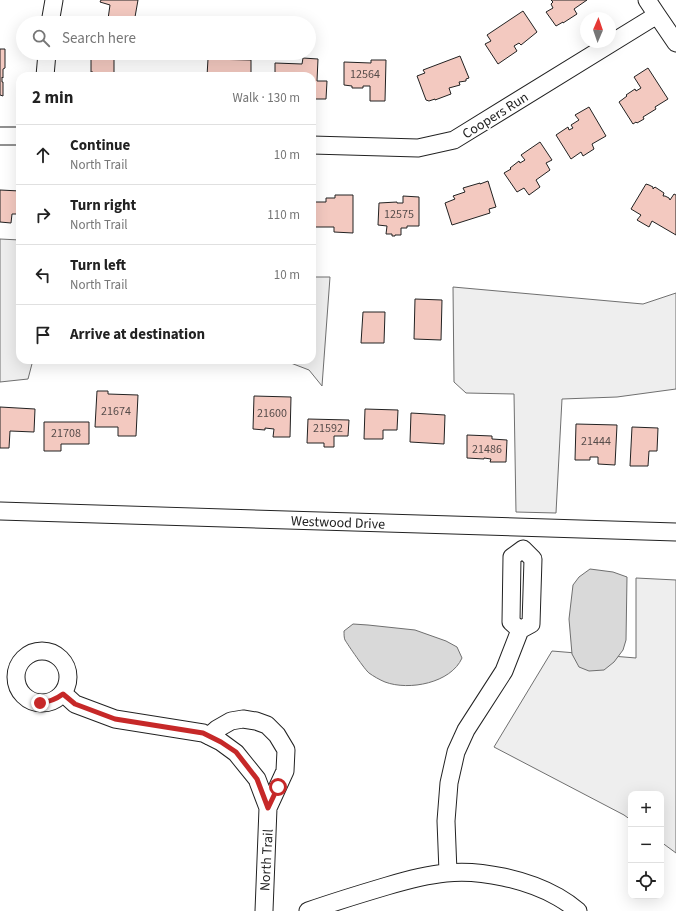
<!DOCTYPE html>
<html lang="en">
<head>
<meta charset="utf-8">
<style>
	body { margin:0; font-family:"Source Sans 3",sans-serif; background:#f2f2f2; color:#222 }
	.controls { position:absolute; right:12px; bottom:12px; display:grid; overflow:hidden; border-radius:8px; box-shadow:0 4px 16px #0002 }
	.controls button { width:36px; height:36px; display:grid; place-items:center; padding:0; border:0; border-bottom:1px solid #e0e0e0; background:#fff; color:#222; font:20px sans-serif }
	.compass { position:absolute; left:580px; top:12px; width:36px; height:36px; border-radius:50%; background:#fff; box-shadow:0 4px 16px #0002; rotate:2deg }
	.stop { position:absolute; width:12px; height:12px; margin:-9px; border:3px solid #c62828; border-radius:50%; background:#fff }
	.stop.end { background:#c62828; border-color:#fff; box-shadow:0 1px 4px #0008 }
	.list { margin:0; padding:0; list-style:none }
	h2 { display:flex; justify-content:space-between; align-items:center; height:52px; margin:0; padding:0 16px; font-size:17px }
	h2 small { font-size:13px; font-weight:400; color:#767676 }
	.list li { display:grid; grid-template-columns:26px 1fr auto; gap:12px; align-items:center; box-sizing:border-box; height:60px; padding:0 16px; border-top:1px solid #e0e0e0 }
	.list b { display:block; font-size:15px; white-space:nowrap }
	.list p { margin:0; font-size:13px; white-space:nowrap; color:#767676 }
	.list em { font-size:13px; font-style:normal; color:#767676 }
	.icon { flex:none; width:22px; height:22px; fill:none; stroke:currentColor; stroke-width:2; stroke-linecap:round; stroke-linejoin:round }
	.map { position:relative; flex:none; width:676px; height:911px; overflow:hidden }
	.search { position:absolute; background:#fff; box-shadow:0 4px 16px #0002; left:16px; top:16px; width:300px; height:44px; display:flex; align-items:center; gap:10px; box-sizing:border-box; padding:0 14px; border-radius:22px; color:#767676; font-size:15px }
	.panel { position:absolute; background:#fff; box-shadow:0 4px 16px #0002; left:16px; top:72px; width:300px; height:292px; border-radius:12px }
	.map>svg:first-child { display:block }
	.green { fill:#eee; stroke:#6f6f6f }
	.water { fill:#d9d9d9; stroke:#6f6f6f }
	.building { fill:#f3c9c0; stroke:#222 }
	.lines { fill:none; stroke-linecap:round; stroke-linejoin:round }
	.minor-casing { stroke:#222; stroke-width:19 }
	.minor { stroke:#fff; stroke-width:17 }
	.route { stroke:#c62828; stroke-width:5 }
	.labels { text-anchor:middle; stroke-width:3; stroke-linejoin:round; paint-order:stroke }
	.number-label { font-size:12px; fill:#564c4a }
	.street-label { font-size:14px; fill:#222; stroke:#fff }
</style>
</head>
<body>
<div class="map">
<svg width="676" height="911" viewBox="0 0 676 911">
	<rect width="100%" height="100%" fill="#fff"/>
	<!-- green -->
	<path class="green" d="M0 239 20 240V360H33L28 379 0 382Z
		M312 277H330L322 386 309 370 283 360H312Z
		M453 287 643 304 676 293V389L617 397 562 399 556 513 516 512 514 394 466 393 454 382Z
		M636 578 676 580V853L661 842V794H631V820L624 815 494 747 552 651 636 658Z"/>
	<!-- water -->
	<path class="water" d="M590 569 613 572 627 577 626 640 623 650 614 662 604 670 589 671 579 667 572 654 569 619 573 585 579 577Z
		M353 624 368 625 415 630 446 641 457 647 462 658C451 683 409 691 385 682 380 680 373 676 369 673 365 670 348 645 345 640 344 638 344 634 344 631Z"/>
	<!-- building -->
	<path class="building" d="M101 0H138L135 17H137L136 23H109L110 20 108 19 110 5 100 2Z
		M551 0H587L574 9 577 14 563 23V22L556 26 546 12 553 8 551 4 553 2Z
		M523 11 537 32 521 45 519 43 514 46 517 51 498 64 485 44 491 41 487 35Z
		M0 49H5V68L3 69V78L2 77V82H3V96L0 95Z
		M460 56 469 78 466 79V81L459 82 460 85 449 88 451 94 435 100V99L429 101 426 100 417 76 425 73 423 70Z
		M91 57 114 58V76H93V72H91Z
		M303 58 318 59 317 81H327L326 99H312V76H275V63L302 64Z
		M208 59 251 60V76H207Z
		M371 60H386L385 101H370V86H363V88H352V86L344 85V62L371 63Z
		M648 68 668 99 655 107 656 109 643 117 644 119 637 123 636 122 633 124 619 102 627 96 626 95 635 89 636 91 641 88 634 77Z
		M589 107 606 136 592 144 594 149 583 156 581 152 571 159 556 135 568 127 569 130 573 128 571 125 579 120 575 115Z
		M540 142 552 160 546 163 550 170 536 180 540 187 529 195 524 188 517 192 504 173 511 169 510 168 519 161 520 163 525 160 521 155Z
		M488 181 496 207 489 209 490 213 452 225 445 203 455 199 453 196 465 192 463 188 480 183V184Z
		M646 184 649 185 653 187V189L655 187 664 193 663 196H665L669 198 670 200 674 194 676 195V235L652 221 649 227 637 220 641 215 631 209Z
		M0 190 20 191V214H12L11 223 0 222Z
		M335 195H353V233L334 232V227H312V202H326V198H335Z
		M403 196 419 197V226H407V228H401V235H395V236H392V234H386L387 226 378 225 379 203 397 202V203H403Z
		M415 299 442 300 441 340 414 339Z
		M363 312H385L384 343H361Z
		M97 391H108V394L138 395 136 436H118V427H95Z
		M254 396 291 397 290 437H273L274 429 265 428V430L253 429Z
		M0 407 35 409 34 432 10 431 9 448H0Z
		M365 409 398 410 397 430H383V439H364Z
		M411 413 445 415 444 444 410 442Z
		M308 419 349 420 348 436H334V447H324V443H307Z
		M44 422H89V444H61V451H44Z
		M576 424 617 425 615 465 598 464V457H590V460H575Z
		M632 427 658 428 657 451H649L648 466H630Z
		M467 435 492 436V439L507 440 506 462H490L491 459 484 458V459L467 458Z"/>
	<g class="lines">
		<!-- minor casing -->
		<g class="minor-casing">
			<path id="minor" d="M647 0 657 15 676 43
				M50 23 54 0
				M45 76 47 53
				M0 136H20
				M312 145 418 148 454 140 657 15
				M0 511 676 532
				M16 677a26 26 0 1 1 52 0a26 26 0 1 1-52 0Z
				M63 693 75 704 115 719 203 733 221 742 236 753 257 779 268 808 264 911
				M209 736 217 729 231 721 243 719 256 721 267 725 277 735 286 750 285 771 268 808
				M448 872 446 821 449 783 456 752 466 730 504 671 520 630 531 624 533 559 523 549 512 557 511 622 520 630
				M308 911C334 902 360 894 387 886 407 880 426 875 446 873 481 869 528 880 558 897 565 901 572 906 578 911"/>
		</g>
		<!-- minor -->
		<use href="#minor" class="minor"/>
	</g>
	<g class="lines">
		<!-- route -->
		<path class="route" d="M40 703C49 702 55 700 63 694L75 704 115 719 203 733 221 742 236 752 257 779 268 808 278 787"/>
	</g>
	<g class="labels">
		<!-- number labels -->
		<g class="number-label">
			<text x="365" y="78">12564</text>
			<text x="399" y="218">12575</text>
			<text x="116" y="415">21674</text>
			<text x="272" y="417">21600</text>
			<text x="328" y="432">21592</text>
			<text x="66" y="437">21708</text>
			<text x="596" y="445">21444</text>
			<text x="487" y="453">21486</text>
		</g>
		<!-- street labels -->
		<g class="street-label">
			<text transform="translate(495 115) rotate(-32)" y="5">Coopers Run</text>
			<text transform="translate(338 522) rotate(2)" y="5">Westwood Drive</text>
			<text transform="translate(266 860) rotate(-87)" y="5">North Trail</text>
		</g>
	</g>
</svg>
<div class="controls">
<button>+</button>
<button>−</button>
<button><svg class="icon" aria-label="locate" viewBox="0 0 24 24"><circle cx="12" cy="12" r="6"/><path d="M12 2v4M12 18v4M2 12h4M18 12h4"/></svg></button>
</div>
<svg class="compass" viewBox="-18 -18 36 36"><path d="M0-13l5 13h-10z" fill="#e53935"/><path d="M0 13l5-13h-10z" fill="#767676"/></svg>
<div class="stop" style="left:278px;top:787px"></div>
<div class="stop end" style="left:40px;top:703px"></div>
<div class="search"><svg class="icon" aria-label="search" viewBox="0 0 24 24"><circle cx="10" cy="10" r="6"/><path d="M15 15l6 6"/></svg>Search here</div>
<section class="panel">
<h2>2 min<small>Walk · 130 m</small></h2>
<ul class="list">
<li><svg class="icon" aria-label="ahead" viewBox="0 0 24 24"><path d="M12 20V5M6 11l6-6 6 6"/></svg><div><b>Continue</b><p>North Trail</p></div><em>10 m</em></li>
<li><svg class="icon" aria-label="right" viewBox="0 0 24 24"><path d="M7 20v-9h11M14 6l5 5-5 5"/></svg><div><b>Turn right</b><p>North Trail</p></div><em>110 m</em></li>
<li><svg class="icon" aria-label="left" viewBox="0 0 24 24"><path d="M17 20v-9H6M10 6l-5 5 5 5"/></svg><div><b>Turn left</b><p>North Trail</p></div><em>10 m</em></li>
<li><svg class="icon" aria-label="arrive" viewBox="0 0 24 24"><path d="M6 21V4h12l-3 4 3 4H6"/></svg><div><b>Arrive at destination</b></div></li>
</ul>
</section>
</div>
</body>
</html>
